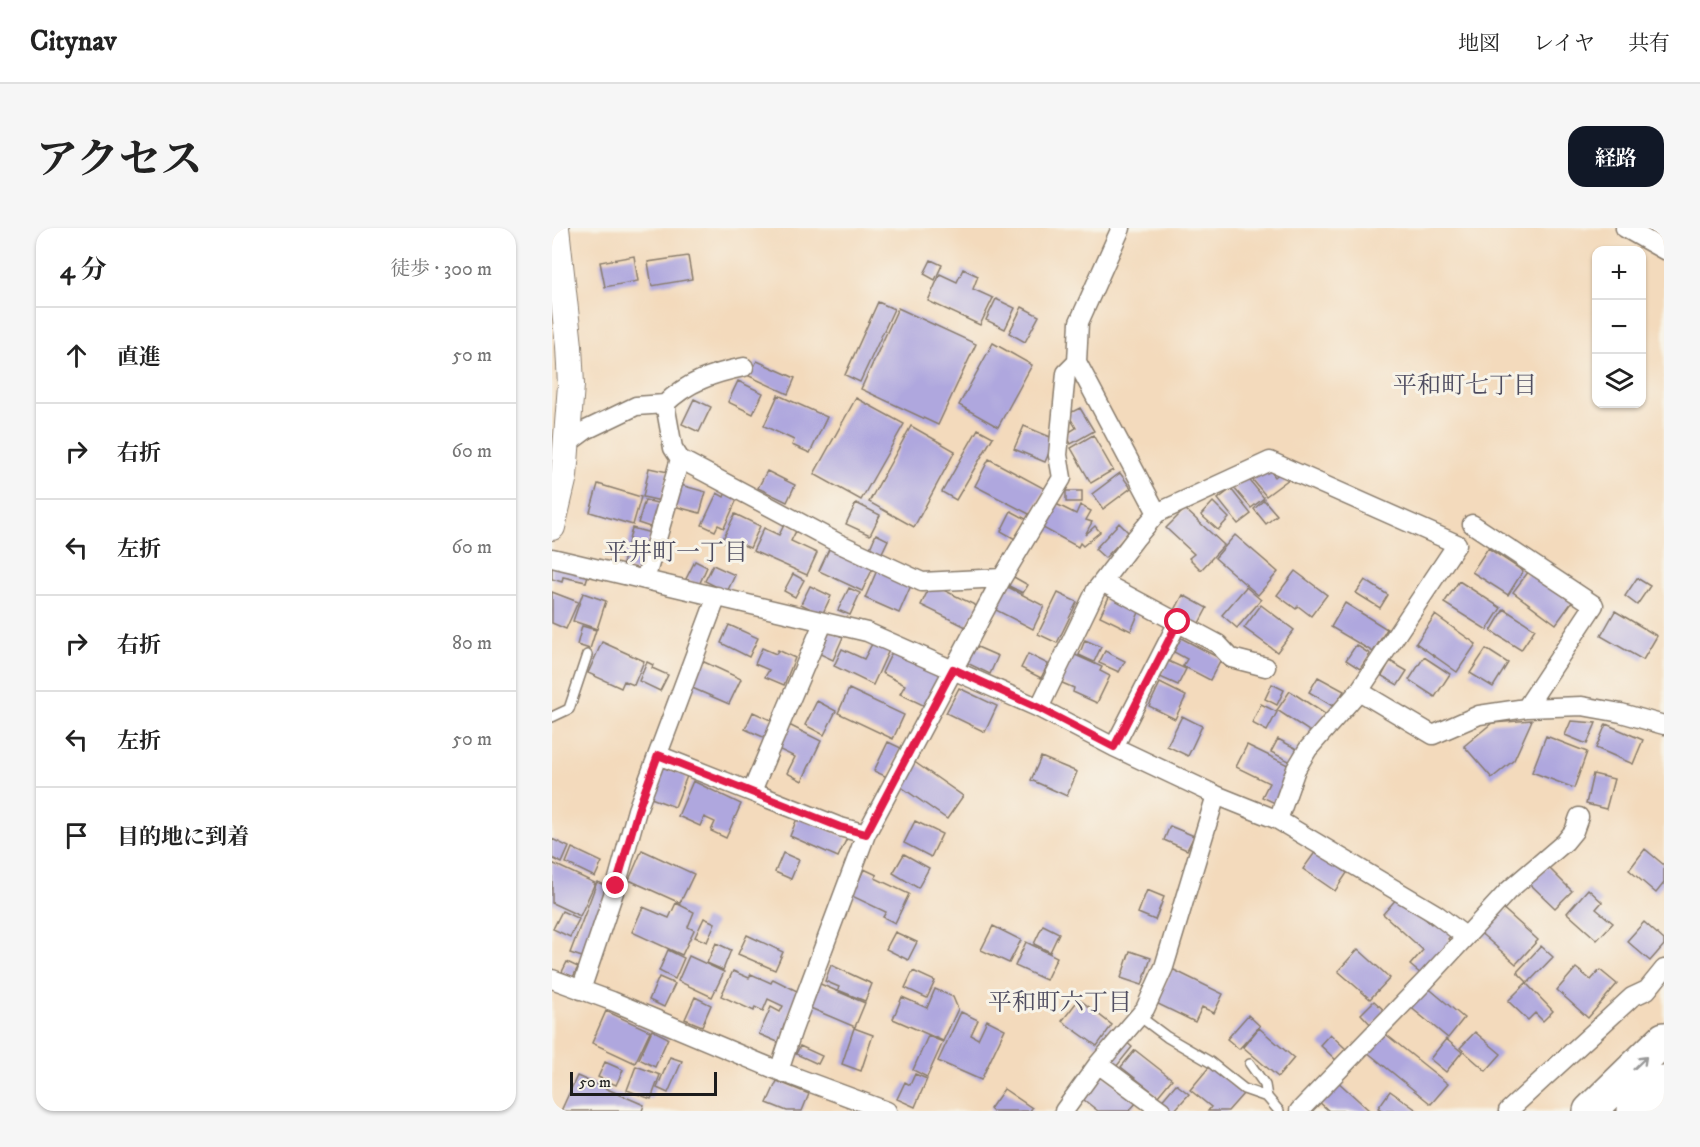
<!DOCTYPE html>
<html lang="ja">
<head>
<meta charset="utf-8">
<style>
	body { margin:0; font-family:"IM FELL DW Pica","Noto Serif JP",serif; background:#f6f6f6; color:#222 }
	.controls { position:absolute; right:18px; top:18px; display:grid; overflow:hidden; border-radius:12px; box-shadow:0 2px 4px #0004 }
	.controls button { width:54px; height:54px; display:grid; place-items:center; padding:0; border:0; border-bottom:2px solid #e0e0e0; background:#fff; color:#222; font:30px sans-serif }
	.scale { position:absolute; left:18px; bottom:15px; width:147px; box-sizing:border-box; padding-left:6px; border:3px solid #1c1c1c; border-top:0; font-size:16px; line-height:21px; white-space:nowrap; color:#1c1c1c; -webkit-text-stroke:4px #f7f3e8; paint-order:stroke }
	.stop { position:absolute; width:18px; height:18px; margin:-14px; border:4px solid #e11d48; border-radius:50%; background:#fff }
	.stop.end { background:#e11d48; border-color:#fff; box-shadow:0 2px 6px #0008 }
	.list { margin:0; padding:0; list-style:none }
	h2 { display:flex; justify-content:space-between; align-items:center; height:78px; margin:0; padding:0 24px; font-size:26px }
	h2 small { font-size:20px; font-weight:400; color:#767676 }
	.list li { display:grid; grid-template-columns:39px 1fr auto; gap:18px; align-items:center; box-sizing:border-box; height:96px; padding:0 24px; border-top:2px solid #e0e0e0 }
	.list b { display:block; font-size:22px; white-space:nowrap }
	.list em { font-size:20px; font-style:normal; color:#767676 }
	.icon { flex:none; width:33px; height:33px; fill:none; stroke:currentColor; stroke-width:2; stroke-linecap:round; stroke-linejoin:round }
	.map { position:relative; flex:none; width:1112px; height:883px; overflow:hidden; border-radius:18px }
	header { display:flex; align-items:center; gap:36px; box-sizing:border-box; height:84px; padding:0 30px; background:#fff; border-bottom:2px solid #e0e0e0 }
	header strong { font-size:28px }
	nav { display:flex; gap:33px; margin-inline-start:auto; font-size:21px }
	.intro { display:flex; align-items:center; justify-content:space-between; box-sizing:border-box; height:144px; padding:0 36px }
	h1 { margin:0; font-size:42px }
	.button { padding:15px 27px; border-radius:18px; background:#111827; color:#fff; font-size:21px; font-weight:700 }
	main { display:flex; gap:36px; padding:0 36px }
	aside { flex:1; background:#fff; border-radius:18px; box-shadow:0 2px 4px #0004 }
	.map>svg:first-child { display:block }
	.building { fill:#afa7de }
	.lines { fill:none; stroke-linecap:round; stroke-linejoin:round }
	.lane-casing { stroke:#887b6c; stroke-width:12 }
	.street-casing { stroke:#887b6c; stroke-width:21 }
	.secondary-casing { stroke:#887b6c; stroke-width:28 }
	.highway-casing { stroke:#887b6c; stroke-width:36 }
	.lane { stroke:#fff; stroke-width:9 }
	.street { stroke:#fff; stroke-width:18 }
	.secondary { stroke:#fff; stroke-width:26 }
	.highway { stroke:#fff; stroke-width:33 }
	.oneway { stroke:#999 }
	.route { stroke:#e11d48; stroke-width:8 }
	.labels { text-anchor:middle; stroke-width:6; stroke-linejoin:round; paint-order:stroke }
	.neighbourhood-label { font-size:24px; fill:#4f4d60; stroke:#f7f3e8 }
</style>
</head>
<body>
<header>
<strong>Citynav</strong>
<nav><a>地図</a><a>レイヤ</a><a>共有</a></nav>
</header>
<div class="intro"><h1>アクセス</h1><a class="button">経路</a></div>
<main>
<aside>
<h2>4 分<small>徒歩 · 300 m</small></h2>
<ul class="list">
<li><svg class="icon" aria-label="ahead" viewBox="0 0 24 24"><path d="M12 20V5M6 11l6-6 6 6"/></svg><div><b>直進</b></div><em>50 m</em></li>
<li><svg class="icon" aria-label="right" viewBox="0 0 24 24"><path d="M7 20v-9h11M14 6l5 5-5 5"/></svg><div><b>右折</b></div><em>60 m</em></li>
<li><svg class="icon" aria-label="left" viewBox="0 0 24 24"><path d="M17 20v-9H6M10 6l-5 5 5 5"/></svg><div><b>左折</b></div><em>60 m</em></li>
<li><svg class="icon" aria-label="right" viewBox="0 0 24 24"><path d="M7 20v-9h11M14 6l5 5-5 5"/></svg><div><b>右折</b></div><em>80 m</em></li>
<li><svg class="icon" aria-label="left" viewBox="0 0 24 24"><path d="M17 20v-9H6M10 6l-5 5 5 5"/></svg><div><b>左折</b></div><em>50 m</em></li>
<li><svg class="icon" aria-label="arrive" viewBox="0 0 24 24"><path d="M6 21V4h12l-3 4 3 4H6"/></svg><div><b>目的地に到着</b></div></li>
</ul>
</aside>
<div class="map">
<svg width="1112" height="883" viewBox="0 0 1112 883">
	<rect width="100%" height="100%" fill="#f7f3e8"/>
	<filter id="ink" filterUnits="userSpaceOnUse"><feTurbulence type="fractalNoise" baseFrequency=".0167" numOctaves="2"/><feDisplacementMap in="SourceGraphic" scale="12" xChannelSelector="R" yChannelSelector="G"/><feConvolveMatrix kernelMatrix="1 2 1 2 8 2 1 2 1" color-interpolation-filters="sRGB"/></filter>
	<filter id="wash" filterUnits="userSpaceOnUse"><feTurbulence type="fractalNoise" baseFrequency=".008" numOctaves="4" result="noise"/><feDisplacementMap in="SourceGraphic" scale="24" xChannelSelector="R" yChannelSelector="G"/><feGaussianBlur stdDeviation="1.35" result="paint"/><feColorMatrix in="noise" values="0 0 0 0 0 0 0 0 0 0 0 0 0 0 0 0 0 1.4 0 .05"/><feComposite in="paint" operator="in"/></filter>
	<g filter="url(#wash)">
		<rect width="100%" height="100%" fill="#f3dabc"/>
		<g id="blocks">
			<!-- building -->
			<path class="building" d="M82 28 86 53 53 59 48 34Z
				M136 28 140 51 100 58 96 34Z
				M379 32 390 37 383 52 372 46Z
				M411 41 426 48 421 61 441 70 428 97 376 73 388 46 405 54Z
				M444 71 463 80 453 101 434 92Z
				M326 74 342 81 308 154 293 147Z
				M470 79 487 88 473 114 457 105Z
				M346 80 424 116 386 197 309 161Z
				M441 115 480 137 446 199 407 177Z
				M205 133 243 150 236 166 197 148Z
				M186 153 211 165 201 186 176 174Z
				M226 167 275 189 258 225 240 217 242 212 212 198Z
				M304 170 352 196 309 272 262 246Z
				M142 171 159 179 147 204 130 196Z
				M528 180 542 203 519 216 514 206 524 200 516 186Z
				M359 198 403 223 362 299 317 274Z
				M472 198 503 211 493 234 462 221Z
				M426 201 441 209 404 272 390 264Z
				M541 207 561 242 539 255 519 220Z
				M437 231 493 261 479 287 423 258Z
				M715 239 723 249 730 243 737 251 714 268 700 251Z
				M97 240 116 244 109 273 91 269Z
				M215 243 243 257 235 274 206 260Z
				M568 245 579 260 551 281 540 266Z
				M695 249 712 270 699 280 682 260Z
				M46 256 89 269 81 297 38 284Z
				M125 256 154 264 148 285 118 277Z
				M679 261 699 286 686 296 666 271Z
				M514 263H530V274H514Z
				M174 264 186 269 172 300 166 297 163 303 150 297 165 265 172 269Z
				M93 272 109 276 101 300 86 295Z
				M712 272 725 287 714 296 702 281Z
				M661 274 677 290 666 302 649 287Z
				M304 275 328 287 318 307 294 296Z
				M504 276 524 286 528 277 539 283 534 292 540 294 533 307 543 298 548 304 531 318 528 315 526 319 491 300Z
				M633 281 672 317 649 342 637 330 642 326 614 300Z
				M459 283 474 291 463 311 449 303Z
				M183 286 208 298 198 320 182 313 180 318 170 313Z
				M233 295 245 301 239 313 265 325 255 347 201 323 212 300 227 307Z
				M567 295 577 305 553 330 543 321Z
				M80 300 99 305 89 345 70 340Z
				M324 306 336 312 327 331 316 325Z
				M683 307 726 344 706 367 663 330Z
				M279 317 322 338 310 363 267 343Z
				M936 320 971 343 956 367 920 344Z
				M143 333 155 339 147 357 134 351Z
				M0 334 37 344 34 354 11 349 10 354 0 351Z
				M161 337 183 347 175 364 153 353Z
				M326 340 360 355 347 385 313 370Z
				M743 343 775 367 759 388 746 378 744 381 725 367Z
				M977 343 1020 374 1004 396 961 364Z
				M241 346 252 352 243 369 232 363Z
				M460 348 476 357 471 365 455 357Z
				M1085 350 1098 358 1085 377 1073 368Z
				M813 352 836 367 828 380 804 365Z
				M907 353 949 380 935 402 892 375Z
				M379 356 425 378 414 399 369 377Z
				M452 357 492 378 481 401 440 380Z
				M258 358 279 368 270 387 249 376Z
				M694 359 709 372 685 400 670 387Z
				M297 360 308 365 298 387 286 382Z
				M0 364 26 374 14 401 0 395Z
				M31 365 54 373 45 401 21 393Z
				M506 365 525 374 505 415 486 406Z
				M558 367 588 382 579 403 548 388Z
				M631 367 655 380 646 397 622 384Z
				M793 375 835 401 821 424 779 399Z
				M709 377 742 402 725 424 692 400Z
				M952 381 983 401 969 422 939 403Z
				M1063 383 1105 408 1091 432 1049 408Z
				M883 387 924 416 905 444 864 415Z
				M177 397 206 410 197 429 169 415Z
				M30 398 44 402 38 421 25 417Z
				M274 402 291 409 281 432 264 424Z
				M629 410 669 431 658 452 631 438 635 431 622 424Z
				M533 412 549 419 542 434 527 427Z
				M50 414 92 433 82 457 72 453 69 460 36 445Z
				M321 414 337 422 321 457 282 438 290 421 312 431Z
				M804 417 818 426 808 441 794 432Z
				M423 418 446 428 438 446 415 435Z
				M210 420 224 426 226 422 243 430 232 457 213 449 217 442 203 436Z
				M934 421 956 435 941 459 918 445Z
				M341 422 389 446 373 478 348 466 353 457 330 445Z
				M553 423 573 433 567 444 547 435Z
				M476 426 496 436 489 450 469 440Z
				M521 426 550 439 548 443 558 448 545 475 521 464 522 460 508 454Z
				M872 429 898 446 883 469 857 452Z
				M150 433 189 451 177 476 138 459Z
				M616 433 634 441 626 457 608 449Z
				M838 433 855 443 846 457 830 448Z
				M95 434 101 437 100 440 116 447 108 463 87 453Z
				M766 449 792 463 782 479 757 464Z
				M608 455 634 468 623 491 597 478Z
				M720 456 732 462 725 477 713 471Z
				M407 460 445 478 433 504 394 485Z
				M297 461 352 487 341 511 286 485Z
				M738 463 773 486 760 505 725 482Z
				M265 473 284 483 272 507 253 497Z
				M709 476 725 484 715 503 700 495Z
				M201 484 225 495 218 512 193 501Z
				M630 488 650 498 636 528 615 518Z
				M980 492 962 532 940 550 912 518 940 495Z
				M1019 493 1044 495 1035 516 1013 507Z
				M1054 496 1091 512 1081 536 1044 520Z
				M237 497 269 513 250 553 235 545 243 529 226 521Z
				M994 508 1035 524 1022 560 980 544Z
				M726 511 747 522 741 535 719 524Z
				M336 514 349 520 335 549 322 543Z
				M695 517 740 539 723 575 710 569 717 555 684 539Z
				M489 529 525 544 515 568 479 552Z
				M361 533 411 568 395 591 345 556Z
				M111 539 135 548 123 579 99 570Z
				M1041 546 1062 551 1054 581 1034 576Z
				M141 553 189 576 174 610 159 603 163 594 152 589 148 598 126 588Z
				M246 588 295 610 286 629 238 608Z
				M363 593 390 606 379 629 352 615Z
				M618 598 642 608 635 622 612 612Z
				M0 611 17 619 10 635 0 630Z
				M20 620 50 634 43 649 14 635Z
				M1093 621 1112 637V655L1104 665 1077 642Z
				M90 622 142 646 128 675 77 652Z
				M764 623 795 645 783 663 751 641Z
				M231 625 247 632 239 651 223 644Z
				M352 626 377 640 366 660 341 645Z
				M0 635 43 655 28 688 0 675Z
				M995 638 1020 663 1003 680 978 656Z
				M312 641 325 647 323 650 357 666 343 695 331 689 334 684 300 668Z
				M45 654 57 659 30 729 18 725Z
				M1036 661 1050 674 1044 681 1061 695 1045 712 1015 685Z
				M595 662 612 669 603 692 586 685Z
				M847 668 879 696 884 690 901 705 896 711 899 714 869 746 858 737 871 722 831 686Z
				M124 675 142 684 136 699 142 702 130 727 80 704 91 679 117 690Z
				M946 676 986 712 964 736 924 701Z
				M10 683 27 691 18 709 1 701Z
				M152 690 163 695 155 714 143 709Z
				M1092 694 1112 712V717L1098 733 1075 713Z
				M491 697 507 705 498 724 482 716Z
				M441 698 469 712 457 735 429 722Z
				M343 704 365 714 356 732 334 721Z
				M195 707 231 724 223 742 186 726Z
				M474 714 505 729 494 752 463 738Z
				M164 715 179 722 171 742 155 735Z
				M989 718 1001 729 976 755 965 744Z
				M806 721 838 750 818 771 786 743Z
				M116 722 132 730 123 751 107 743Z
				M578 723 599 730 590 757 569 750Z
				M137 728 172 744 160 769 126 753Z
				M15 734 26 739 21 749 10 744Z
				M279 737 320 756 313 773 286 762 287 759 273 753Z
				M1024 740 1039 752 1048 742 1065 756 1036 790 1005 762Z
				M620 741 671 766 662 785 650 779 643 794 604 775Z
				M181 743 197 750 199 746 219 755 221 751 249 765 236 788 240 789 228 815 207 806 219 779 228 784 231 778 216 771 211 783 203 779 202 783 169 768Z
				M361 743 383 753 375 770 353 760Z
				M107 749 123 756 112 779 97 772Z
				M266 755 313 775 303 799 256 779Z
				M974 755 1001 783 991 793 983 785 976 792 956 773Z
				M874 758 912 790 896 810 857 778Z
				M383 761 401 769 406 781 391 813 341 791 350 769 375 780Z
				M143 769 159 777 150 798 133 791Z
				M527 771 560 797 545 818 510 793Z
				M822 773 834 784 820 798 809 786Z
				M54 783 98 803 83 835 40 815Z
				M409 784 426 792 419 807 426 811 435 792 453 801 429 852 386 833Z
				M696 787 708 798 687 821 675 811Z
				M302 800 321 807 309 843 290 836Z
				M707 800 742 830 726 849 691 819Z
				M100 802 116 810 103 839 87 831Z
				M831 804 896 856 879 876 815 824Z
				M923 804 949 826 934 843 908 820Z
				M778 806 794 821 784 832 768 817Z
				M376 808 391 814 375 849 361 842Z
				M894 811 910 824 894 844 878 831Z
				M573 813 580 819 564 839 556 833Z
				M248 818 270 828 266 836 244 826Z
				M583 822 620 851 606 868 569 839Z
				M118 829 130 833 116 865 105 860Z
				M53 834 71 842 64 857 46 849Z
				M84 838 108 847 99 871 75 862Z
				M658 838 691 866 676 883H656L659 879 638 862Z
				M547 843 585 874 577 883H546L527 868Z
				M363 846 375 851 363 879 345 871 353 854 358 857Z
				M25 848 92 877 90 883H9Z
				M784 852 818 883H777L765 872Z
				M225 853 257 866 250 883H235L215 875Z
				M624 856 637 866 622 883H617L608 875Z
				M452 861 480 880 478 883H440L438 881Z
				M838 863 866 883H831L826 880Z"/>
		</g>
	</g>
	<g filter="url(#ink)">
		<use href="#blocks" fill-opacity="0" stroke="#887b6c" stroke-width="1.5"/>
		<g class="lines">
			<!-- lane casing -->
			<g class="lane-casing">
				<path id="lane" d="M0 489 17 481 35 427
					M587 788 615 809 658 834 692 861 715 869
					M698 836 713 857 715 869 727 883"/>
			</g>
			<!-- street casing -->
			<g class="street-casing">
				<path id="street" d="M569 0 527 94 525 134 605 285
					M1073 0 1112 22
					M113 176C135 154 162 145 192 139
					M15 216 34 202 84 178 113 176 121 220 128 231 286 315 370 354 450 350 510 250 506 227 514 145 525 134
					M0 330 315 404 487 480 562 519 664 567 726 592 884 686 913 708
					M93 352 128 231
					M550 354 666 416 679 430 714 439
					M487 480 544 362 583 311 605 285 718 233 905 316 807 463 881 507 927 487 974 480 1042 377 920 296
					M974 480 1030 478 1069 485 1112 497
					M562 519 626 394
					M106 527 288 599 314 606
					M200 563 271 395
					M726 592 744 541 756 521 807 463
					M0 751 60 773 227 843 335 883
					M29 762 64 658 85 582 165 368
					M546 836 610 883
					M227 843 241 801 314 606 450 350
					M512 883 546 836 593 781 612 739 664 567
					M747 883 874 752 956 663 1013 614 1022 603 1027 589
					M956 883 1080 769 1095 762 1112 741"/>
			</g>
			<!-- secondary casing -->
			<g class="secondary-casing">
				<path id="secondary" d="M0 299 12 248 19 157 17 118 4 0"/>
			</g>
			<!-- highway casing -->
			<g class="highway-casing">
				<path id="highway" d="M1038 883 1112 811
					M1082 883 1112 854"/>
			</g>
			<!-- lane -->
			<use href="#lane" class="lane"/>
			<!-- street -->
			<use href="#street" class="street"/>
			<!-- secondary -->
			<use href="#secondary" class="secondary"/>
			<!-- highway -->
			<use href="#highway" class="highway"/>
		</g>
		<!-- one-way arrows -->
		<defs><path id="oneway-shaft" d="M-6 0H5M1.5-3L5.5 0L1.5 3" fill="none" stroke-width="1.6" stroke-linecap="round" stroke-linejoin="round" transform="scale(1.5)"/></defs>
		<use class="oneway" href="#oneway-shaft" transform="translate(1088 835) rotate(-44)"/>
	</g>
	<g class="lines" filter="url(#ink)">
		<!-- route -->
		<path class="route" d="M64 658 86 582 106 527 288 599 314 606 401 441 487 480 562 519 626 394"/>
	</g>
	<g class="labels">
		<!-- neighbourhood labels -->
		<g class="neighbourhood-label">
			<text x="913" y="165">平和町七丁目</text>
			<text x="124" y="332">平井町一丁目</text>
			<text x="508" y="782">平和町六丁目</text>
		</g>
	</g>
</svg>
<div class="controls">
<button>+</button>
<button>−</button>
<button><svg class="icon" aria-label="layers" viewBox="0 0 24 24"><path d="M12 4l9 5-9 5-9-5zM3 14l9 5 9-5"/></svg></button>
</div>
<div class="scale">50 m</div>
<div class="stop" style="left:626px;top:394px"></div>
<div class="stop end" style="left:64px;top:658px"></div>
</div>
</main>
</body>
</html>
